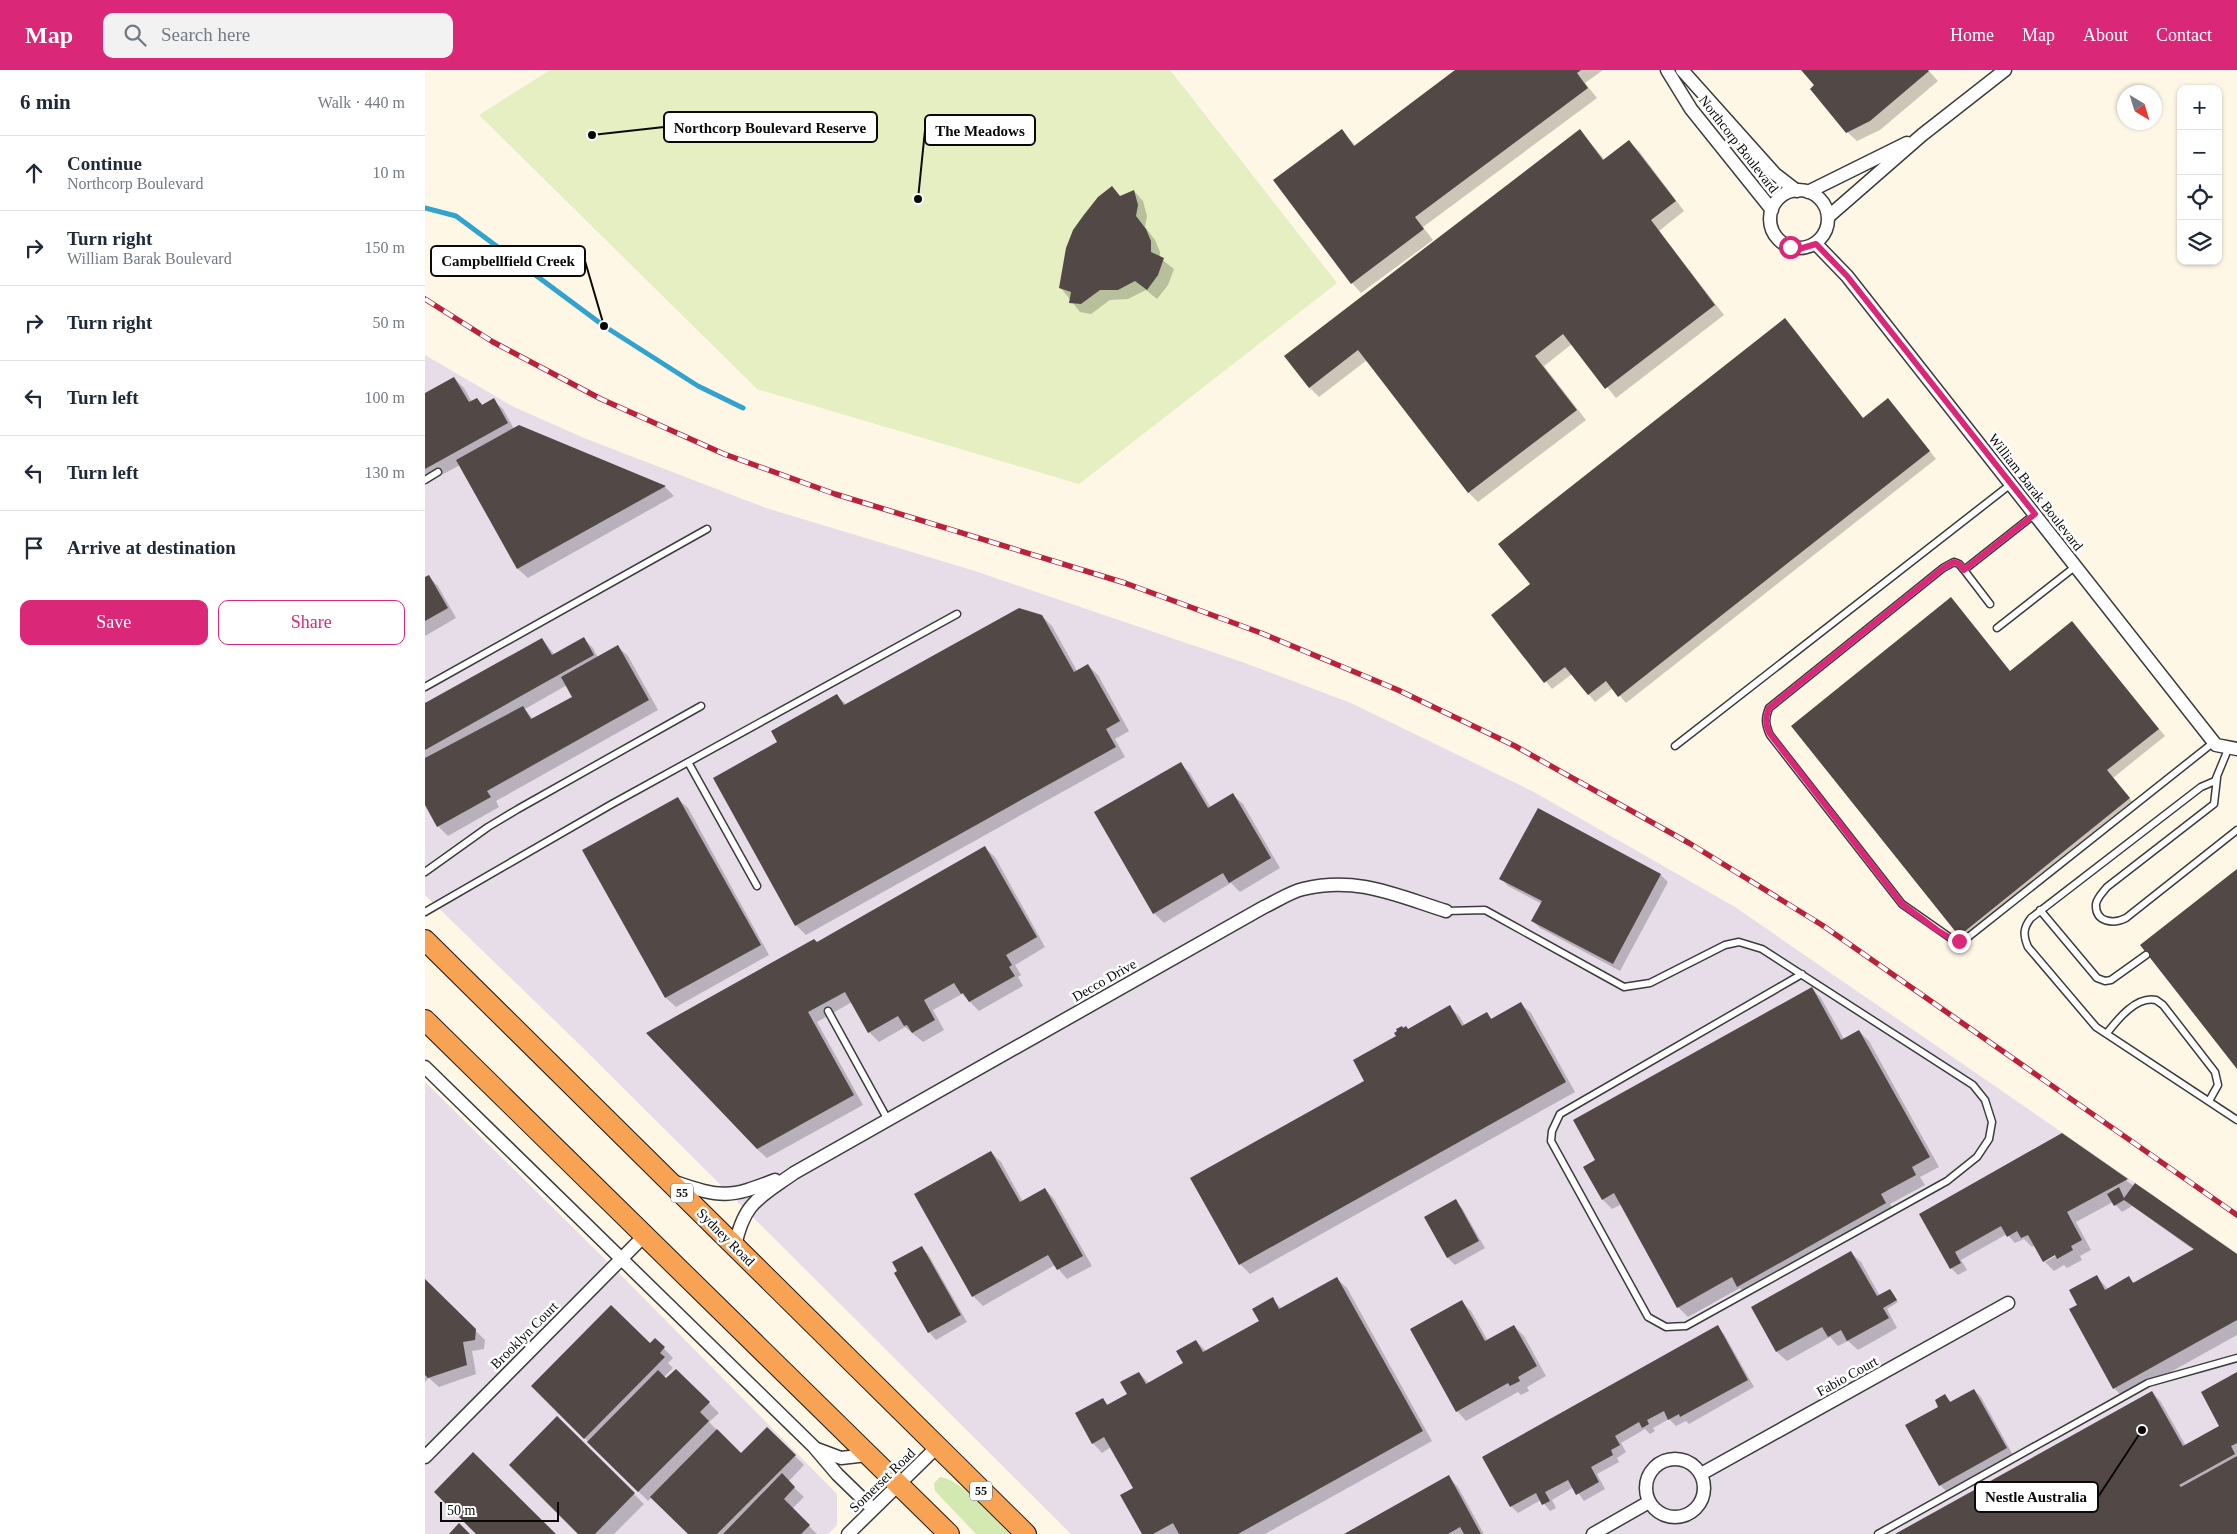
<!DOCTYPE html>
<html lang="en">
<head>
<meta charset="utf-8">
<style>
	body { margin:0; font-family:"Times New Roman",serif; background:#f2f2f3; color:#1f2937 }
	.controls { position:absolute; right:15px; top:15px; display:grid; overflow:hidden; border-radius:10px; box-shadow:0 1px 4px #0004 }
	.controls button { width:45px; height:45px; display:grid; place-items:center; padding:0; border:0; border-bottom:1px solid #e0e1e3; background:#fff; color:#1f2937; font:25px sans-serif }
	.compass { position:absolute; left:1692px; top:15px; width:45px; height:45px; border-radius:50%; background:#fff; box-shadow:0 1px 4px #0004; rotate:142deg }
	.scale { position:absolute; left:15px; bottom:12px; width:119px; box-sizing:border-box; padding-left:5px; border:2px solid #090909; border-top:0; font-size:14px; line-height:18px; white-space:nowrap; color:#090909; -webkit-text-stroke:4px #fff; paint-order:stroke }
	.stop { position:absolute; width:15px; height:15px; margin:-11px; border:4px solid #db2777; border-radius:50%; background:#fff }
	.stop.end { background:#db2777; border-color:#fff; box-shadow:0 1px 5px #0008 }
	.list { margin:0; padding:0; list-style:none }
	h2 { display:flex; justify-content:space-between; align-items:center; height:65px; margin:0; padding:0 20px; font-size:21px }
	h2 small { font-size:16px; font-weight:400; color:#747a83 }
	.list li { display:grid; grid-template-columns:32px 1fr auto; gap:15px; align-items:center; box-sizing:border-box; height:75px; padding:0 20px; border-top:1px solid #e0e1e3 }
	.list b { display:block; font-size:19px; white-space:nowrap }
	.list p { margin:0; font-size:16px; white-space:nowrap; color:#747a83 }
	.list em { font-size:16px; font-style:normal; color:#747a83 }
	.actions { display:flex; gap:10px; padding:15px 20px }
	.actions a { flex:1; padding:11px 0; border:1px solid #db2777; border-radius:10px; text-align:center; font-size:18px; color:#db2777 }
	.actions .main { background:#db2777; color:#fff }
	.icon { flex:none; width:28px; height:28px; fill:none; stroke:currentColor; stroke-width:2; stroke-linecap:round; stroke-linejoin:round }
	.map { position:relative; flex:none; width:1812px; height:1464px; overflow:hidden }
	header { display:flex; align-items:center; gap:30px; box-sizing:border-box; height:70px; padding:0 25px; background:#db2777; color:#fff }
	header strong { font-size:24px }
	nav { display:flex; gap:28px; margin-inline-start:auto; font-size:18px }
	.search { width:350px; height:45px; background:#f2f2f3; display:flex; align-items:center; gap:12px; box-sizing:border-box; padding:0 18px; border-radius:10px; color:#747a83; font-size:19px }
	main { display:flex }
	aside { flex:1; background:#fff }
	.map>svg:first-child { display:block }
	.industrial { fill:#e6dde9 }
	.green { fill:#d4e8b1 }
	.pitch { fill:#e5efc2 }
	.shadow { fill:#0003; fill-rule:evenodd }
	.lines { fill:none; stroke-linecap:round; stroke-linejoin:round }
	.stream { stroke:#31a3ce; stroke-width:5 }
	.building { fill:#524946 }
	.service-casing { stroke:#3c3c3c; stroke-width:9 }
	.minor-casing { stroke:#3c3c3c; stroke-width:15 }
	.trunk-casing { stroke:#1a1a1a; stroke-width:22 }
	.service { stroke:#fff; stroke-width:6 }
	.minor { stroke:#fff; stroke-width:12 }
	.trunk { stroke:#f8a253; stroke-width:20 }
	.rail-casing { stroke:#b9223b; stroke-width:5.5 }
	.rail { stroke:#fff; stroke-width:4; stroke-dasharray:11; stroke-linecap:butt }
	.route { stroke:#db2777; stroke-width:6 }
	.labels { text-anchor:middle; stroke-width:5; stroke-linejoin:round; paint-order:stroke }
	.shield { fill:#fff; stroke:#535353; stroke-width:1 }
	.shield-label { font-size:12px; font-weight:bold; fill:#090909 }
	.street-label { font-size:14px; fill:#090909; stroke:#fff }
	.leader { fill:none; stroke:#090909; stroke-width:2 }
	.callout-dot { fill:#090909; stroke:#fff; stroke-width:2 }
	.callout { fill:#fff; stroke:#090909; stroke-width:2 }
	.callout-label { font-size:15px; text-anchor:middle; font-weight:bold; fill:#090909 }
</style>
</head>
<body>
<header>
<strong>Map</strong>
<div class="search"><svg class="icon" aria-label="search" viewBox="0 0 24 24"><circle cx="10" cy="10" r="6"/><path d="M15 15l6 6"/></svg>Search here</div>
<nav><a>Home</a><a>Map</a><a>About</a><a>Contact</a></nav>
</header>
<main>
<aside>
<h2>6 min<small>Walk · 440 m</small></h2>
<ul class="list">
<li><svg class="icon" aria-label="ahead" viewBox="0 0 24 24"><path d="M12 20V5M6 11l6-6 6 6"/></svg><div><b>Continue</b><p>Northcorp Boulevard</p></div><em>10 m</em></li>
<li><svg class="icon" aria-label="right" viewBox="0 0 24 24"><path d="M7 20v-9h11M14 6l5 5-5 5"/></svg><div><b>Turn right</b><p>William Barak Boulevard</p></div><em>150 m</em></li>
<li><svg class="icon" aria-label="right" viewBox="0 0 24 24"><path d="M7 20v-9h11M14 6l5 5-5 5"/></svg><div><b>Turn right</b></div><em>50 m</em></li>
<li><svg class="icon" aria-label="left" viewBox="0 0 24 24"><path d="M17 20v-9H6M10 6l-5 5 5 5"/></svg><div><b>Turn left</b></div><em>100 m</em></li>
<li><svg class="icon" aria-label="left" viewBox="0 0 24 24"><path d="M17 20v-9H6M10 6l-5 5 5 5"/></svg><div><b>Turn left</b></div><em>130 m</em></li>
<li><svg class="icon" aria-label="arrive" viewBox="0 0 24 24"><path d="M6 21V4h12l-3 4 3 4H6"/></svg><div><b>Arrive at destination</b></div></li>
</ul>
<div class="actions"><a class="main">Save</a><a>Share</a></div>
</aside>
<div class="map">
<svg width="1812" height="1464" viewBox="0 0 1812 1464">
	<rect width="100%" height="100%" fill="#fff7e6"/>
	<!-- industrial -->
	<path class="industrial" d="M0 285 89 337 159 368 341 438 550 501 820 593 926 633 1109 722 1310 837 1812 1183V1464H646L156 976 0 825Z
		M0 1012 188 1197 412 1424V1455L403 1464H0Z"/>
	<!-- green -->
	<path class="green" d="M515 1407C538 1410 568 1448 585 1464H551L510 1421 509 1413Z"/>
	<!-- pitch -->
	<path class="pitch" d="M125 0H745L912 213 654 414 332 319 54 45Z"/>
	<!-- shadow -->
	<path class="shadow" d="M1031 0H1178L1160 13 1172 28 998 157 1008 170 936 223 927 213 916 60 931 76Z
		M1378 0H1503L1513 11 1455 60 1432 71 1422 62Z
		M1155 61 1180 90 1204 72 1214 81 1259 141 1234 161 1299 245 1191 328 1147 274 1119 296 1161 350 1053 432 1044 423 942 290 894 327 884 317Z
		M709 121 718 131 722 146 720 157 730 170 735 182V188L749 199 743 215 732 229 721 220 703 229 685 230 666 244 655 242 635 217 696 127Z
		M1367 257 1439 349 1470 337 1511 389 1201 633 1188 618 1170 632 1147 604 1127 619 1067 545 1107 515Z
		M29 308 39 318 47 332 52 329 58 335 68 330 78 339 89 359 94 356 240 417 249 426 103 508 93 499 35 395 0 414V325Z
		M3 506 13 516 31 548 0 566V508Z
		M1526 529 1586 602 1647 553 1740 666 1688 708 1711 736 1542 872 1535 865Z
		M617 546 627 556 652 601 663 595 673 605 704 661 690 669 700 687 381 865 371 855 290 709 354 673 412 626 422 635Z
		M117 569 130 585 159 569 168 578 173 588 193 577 203 586 233 640 71 731 74 737 23 766 13 756 0 732V634ZM142 615 148 627 108 649 100 639Z
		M755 693 765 703 786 738 808 725 818 734 855 798 815 822 806 813 739 853 729 843Z
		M253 729 263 738 344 885 251 937 241 928 159 781Z
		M1113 740 1236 805 1243 812 1195 901 1115 858 1108 851 1117 834 1083 816 1076 808Z
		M560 778 570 787 620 877 590 895 596 905 593 907 598 916 554 941 537 924 508 940 519 960 498 972 480 957 454 972 444 962 427 932 392 952 438 1035 342 1088 332 1079 392 873Z
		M1387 919 1396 928 1419 969 1434 961 1444 971 1514 1097 1495 1107 1500 1115 1465 1134 1470 1143 1322 1226 1315 1218 1263 1247 1253 1237 1197 1134 1187 1139 1178 1130 1172 1090Z
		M1096 934 1106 943 1150 1022 825 1204 815 1194 941 1011 983 960 1025 937 1035 947 1040 956 1062 944 1068 950Z
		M1637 1065 1709 1116 1812 1186V1265L1699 1328 1689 1318 1654 1236 1671 1206 1683 1219 1704 1208 1709 1213 1769 1180 1707 1136 1697 1142 1688 1132 1651 1152 1666 1180 1655 1186 1657 1190 1642 1198 1639 1195 1629 1201 1619 1191 1610 1175 1607 1177 1599 1169 1590 1173 1582 1164 1536 1190 1542 1200 1533 1205 1526 1198 1496 1144ZM1635 1181 1636 1183 1620 1192V1189Z
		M566 1082 576 1092 598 1132 620 1119 629 1129 667 1196 642 1209 630 1195 558 1236 548 1226Z
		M1030 1131 1037 1138 1060 1178 1030 1195 1023 1188Z
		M496 1177 503 1184 542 1252 511 1270 504 1262Z
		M1426 1183 1436 1192 1455 1226 1467 1222 1473 1232 1462 1239 1472 1258 1433 1280 1423 1271 1413 1276 1405 1267 1362 1291 1352 1282 1328 1238Z
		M912 1209 922 1218 1007 1371 840 1464H718L709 1419 686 1377 677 1383 668 1373 678 1329 684 1336 703 1325 714 1303 724 1313 760 1293 771 1271 781 1281 836 1251 847 1229 857 1239Z
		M0 1211 60 1270 59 1279 47 1281 51 1304 14 1317 4 1308 0 1312Z
		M1037 1232 1046 1241 1063 1271 1089 1256 1099 1266 1121 1306 1102 1317 1104 1321 1096 1325 1093 1322 1041 1351 1032 1341Z
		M1292 1257 1299 1264 1329 1317 1264 1354 1261 1351 1251 1356 1244 1349 1228 1358 1230 1361 1225 1364 1220 1359 1196 1373 1201 1382 1192 1388 1194 1392 1172 1404 1180 1419 1159 1431 1149 1417 1127 1430 1131 1438 1125 1441 1116 1430 1093 1443 1086 1436Z
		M230 1269 248 1288 243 1293 248 1298 239 1307 241 1310 251 1300 294 1343 284 1352 316 1384 342 1358 379 1395 363 1412 379 1427 367 1439 392 1464H264L227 1427 223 1431 107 1316 225 1275Z
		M1812 1303V1464H1473L1727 1322 1736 1332 1761 1376 1796 1356Z
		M1549 1320 1556 1327 1588 1385 1522 1422 1515 1415V1337L1520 1326 1527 1333Z
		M132 1347 219 1434 189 1464H155Z
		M1023 1407 1033 1417 1059 1464H921Z"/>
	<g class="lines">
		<!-- stream -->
		<path class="stream" d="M0 138 31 146 179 256 273 316 318 338"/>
	</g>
	<!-- building -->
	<path class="building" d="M1030 0H1156L1152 3 1163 18 990 147 999 159 926 214 848 110 917 59 929 76Z
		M1376 0H1503L1504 1 1445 51 1421 63 1385 19 1389 15Z
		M1155 59 1178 90 1204 70 1251 131 1226 150 1290 235 1180 319 1138 264 1110 286 1152 340 1043 423 933 280 884 318 859 286Z
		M687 116 695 126 709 120 713 135 711 146 721 159 726 171V182L739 188 733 205 722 220 710 211 693 220H675L656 234 644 233 646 222 634 218 641 178 648 160 658 146 673 127Z
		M1360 248 1438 348 1463 328 1505 381 1193 627 1181 611 1163 625 1140 597 1119 613 1066 545 1105 514 1073 474Z
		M29 307 44 332 52 328 57 335 69 328 83 353 0 399V323Z
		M94 355 241 416 92 499 31 390Z
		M4 505 23 538 0 551V507Z
		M1526 527 1585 601 1647 551 1734 659 1682 700 1705 728 1534 866 1366 656Z
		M594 538 617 545 649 602 663 594 695 651 681 659 691 677 370 856 288 708 352 672 346 661 412 624 419 635Z
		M159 567 169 585 0 680V633L117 568 127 585Z
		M193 575 224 630 62 721 66 727 12 757 0 735V688L98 636 106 649 147 627 136 607Z
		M756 692 783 738 808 723 846 788 804 813 798 803 728 844 669 742Z
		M253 727 336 875 240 928 157 780Z
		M1113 738 1236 804 1188 894 1106 851 1117 831 1074 809Z
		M560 776 612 867 581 885 587 895 584 897 590 906 544 932 538 923 536 924 529 913 499 930 510 950 487 963 482 955 479 956 473 946 443 963 420 922 383 942 429 1025 332 1079 221 963 389 869 392 872Z
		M1812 799V999L1715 875Z
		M1387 917 1416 970 1434 960 1505 1087 1487 1097 1491 1105 1456 1124 1461 1133 1312 1217 1307 1207 1252 1238 1189 1123 1177 1130 1158 1097 1170 1090 1148 1050Z
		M1096 932 1141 1012 814 1195 765 1108 939 1011 928 990 971 966 969 963 972 961 971 959 977 956 978 958 981 956 983 959 1025 935 1037 956 1062 942 1066 949Z
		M1637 1063 1703 1109 1642 1142 1657 1170 1646 1176 1648 1180 1632 1189 1630 1185 1618 1192 1603 1165 1596 1168 1592 1161 1582 1167 1576 1156 1530 1182 1536 1193 1525 1199 1494 1144Z
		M566 1081 595 1132 620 1118 658 1186 632 1200 623 1185 547 1227 489 1124Z
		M1710 1113 1812 1184V1250L1688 1319 1644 1239 1652 1235 1644 1220 1672 1205 1680 1220 1704 1206 1708 1213 1769 1179 1699 1130 1689 1136 1682 1124 1694 1117 1699 1128Z
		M1031 1129 1054 1171 1022 1188 999 1147Z
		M497 1176 536 1245 503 1263 469 1203 472 1201 467 1192Z
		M1426 1181 1452 1226 1465 1219 1472 1230 1458 1238 1464 1248 1422 1271 1416 1260 1403 1267 1397 1257 1351 1282 1326 1237Z
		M912 1207 998 1361 813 1464H754L748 1453 728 1464H717L695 1425 708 1418 679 1367 667 1374 650 1343 678 1328 682 1335 702 1324 695 1312 714 1302 721 1314 758 1293 751 1281 771 1270 778 1282 834 1251 827 1239 848 1227 854 1239Z
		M0 1209 51 1259 50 1270 38 1272 42 1295 3 1308 0 1305Z
		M1037 1230 1060 1271 1089 1255 1112 1296 1093 1307 1095 1311 1085 1316 1083 1313 1031 1342 985 1259Z
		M186 1235 225 1273 230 1268 240 1277 235 1283 240 1287 159 1369 106 1316Z
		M1293 1255 1323 1310 1255 1347 1254 1344 1243 1350 1239 1341 1222 1350 1224 1354 1217 1358 1214 1352 1190 1366 1195 1375 1186 1380 1188 1385 1166 1397 1174 1412 1151 1425 1143 1410 1120 1422 1125 1431 1117 1435 1111 1423 1085 1437 1057 1387Z
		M251 1299 285 1332 275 1342 284 1351 213 1422 162 1372 233 1300 241 1308Z
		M1812 1302V1373L1806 1376 1810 1384 1754 1415 1756 1417 1812 1386V1464H1470L1727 1321 1758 1376 1794 1356 1776 1322Z
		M1549 1319 1582 1378 1514 1416 1480 1355 1513 1337 1510 1330 1520 1324 1525 1332Z
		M132 1346 210 1423 170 1464H153L84 1395Z
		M342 1357 371 1385 292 1464H263L225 1427 292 1359 316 1383Z
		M48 1382 131 1464H51L9 1422Z
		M357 1403 370 1417 359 1429 385 1455 376 1464H298Z
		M1024 1405 1056 1464H1039L1035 1457 1023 1464H919Z
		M34 1453 45 1464H24Z"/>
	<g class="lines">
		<!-- service casing -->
		<g class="service-casing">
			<path id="service" d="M0 410 13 402
				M1610 444 1539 500 1534 494 1529 492 1518 498 1344 638C1340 648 1340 654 1345 665L1477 834 1527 869 1534 871 1542 868 1789 672
				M1539 500 1565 534
				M1572 558 1651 496
				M0 617 282 459
				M1250 676 1586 414
				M1804 677 1790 711 1776 717 1606 848C1598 858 1598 865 1603 877L1671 957 1812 1050
				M263 692 332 816
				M1792 708 1789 734 1682 817C1678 822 1672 828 1671 834 1670 853 1689 854 1701 848L1812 760
				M0 802 63 757 93 739 276 636
				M1615 840 1672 908 1680 911 1686 910 1721 885
				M1021 841 1060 840 1199 917 1225 913 1300 875 1314 872 1337 879 1548 1015 1560 1030 1567 1052 1564 1069 1552 1087 1522 1111 1261 1256 1241 1257 1223 1247 1126 1071 1127 1061 1135 1044 1377 904
				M0 842 187 734 532 544
				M403 941 463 1050
				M1682 963C1693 949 1711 926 1731 930L1738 935 1790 1002 1793 1015 1784 1031
				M1453 1464 1723 1313 1812 1288"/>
		</g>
		<!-- minor casing -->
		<g class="minor-casing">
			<path id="minor" d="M1242 0 1266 39 1347 140
				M1257 0 1350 104 1372 121
				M1345 149a29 29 0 1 1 58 0a29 29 0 1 1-58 0Z
				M1383 122 1482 73
				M1403 147 1497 65 1580 0
				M1391 174 1422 206 1791 675 1812 679
				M0 997 389 1377 412 1404 448 1439
				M250 1112C296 1128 305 1128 350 1110
				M310 1176C319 1132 334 1128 369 1103L839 837C852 831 865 822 878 819 932 806 970 825 1021 841
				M392 1379 416 1388 442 1385
				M0 1387 220 1165
				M1221 1418a29 29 0 1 1 58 0a29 29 0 1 1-58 0Z
				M1276 1404 1583 1233
				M423 1464 512 1377
				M1168 1464 1224 1432"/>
		</g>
		<!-- trunk casing -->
		<g class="trunk-casing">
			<path id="trunk" d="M0 870 601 1464
				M0 950 524 1464"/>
		</g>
		<!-- service -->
		<use href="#service" class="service"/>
		<!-- minor -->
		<use href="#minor" class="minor"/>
		<!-- trunk -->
		<use href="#trunk" class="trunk"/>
		<!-- rail casing -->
		<g class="rail-casing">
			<path id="rail" d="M0 229 68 272 176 329 299 384 410 424 700 513 836 563 973 620 1090 676 1264 773 1397 855 1812 1145"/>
		</g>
		<!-- rail -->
		<use href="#rail" class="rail"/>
	</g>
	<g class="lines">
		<!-- route -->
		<path class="route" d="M1365 177 1374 179 1391 174 1422 206 1610 444 1539 500 1534 494 1529 492 1518 498 1344 638C1340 649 1340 654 1345 664L1477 834 1512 860 1527 869 1534 871"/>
	</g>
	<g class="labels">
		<!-- shield labels -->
		<g class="shield">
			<rect x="246" y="1113.5" width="22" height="19" rx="4"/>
			<rect x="545" y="1411.5" width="22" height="19" rx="4"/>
		</g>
		<g class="shield-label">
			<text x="257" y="1127">55</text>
			<text x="556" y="1425">55</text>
		</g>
		<!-- street labels -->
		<g class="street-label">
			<text transform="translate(1314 74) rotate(52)" y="5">Northcorp Boulevard</text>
			<text transform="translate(1611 422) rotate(52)" y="5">William Barak Boulevard</text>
			<text transform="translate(679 910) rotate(-30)" y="5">Decco Drive</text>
			<text transform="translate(301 1167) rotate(45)" y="5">Sydney Road</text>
			<text transform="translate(99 1265) rotate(-45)" y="5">Brooklyn Court</text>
			<text transform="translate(1422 1306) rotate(-29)" y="5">Fabio Court</text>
			<text transform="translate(457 1410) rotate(-44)" y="5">Somerset Road</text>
		</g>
	</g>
	<!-- callouts -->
	<path class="leader" d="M167 65L239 57M493 129L500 60M179 256L160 191M1717 1360L1673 1427"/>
	<g class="callout-dot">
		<circle cx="167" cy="65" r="5"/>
		<circle cx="493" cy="129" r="5"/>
		<circle cx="179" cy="256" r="5"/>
		<circle cx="1717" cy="1360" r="5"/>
	</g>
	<g class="callout">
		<rect x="239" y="42" width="213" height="30" rx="5"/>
		<rect x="500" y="45" width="110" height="30" rx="5"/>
		<rect x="6" y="176" width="154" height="30" rx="5"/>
		<rect x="1550" y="1412" width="123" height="30" rx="5"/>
	</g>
	<g class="callout-label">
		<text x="345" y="63">Northcorp Boulevard Reserve</text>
		<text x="555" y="66">The Meadows</text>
		<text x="83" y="196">Campbellfield Creek</text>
		<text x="1611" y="1432">Nestle Australia</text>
	</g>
</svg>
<div class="controls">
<button>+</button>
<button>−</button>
<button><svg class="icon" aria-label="locate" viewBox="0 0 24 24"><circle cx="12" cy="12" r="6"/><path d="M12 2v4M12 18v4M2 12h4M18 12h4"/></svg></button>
<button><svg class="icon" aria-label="layers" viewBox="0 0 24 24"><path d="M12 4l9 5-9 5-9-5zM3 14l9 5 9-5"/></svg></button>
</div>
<svg class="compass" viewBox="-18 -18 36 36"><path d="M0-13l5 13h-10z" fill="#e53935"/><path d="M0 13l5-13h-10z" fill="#747a83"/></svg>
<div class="scale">50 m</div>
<div class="stop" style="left:1365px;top:177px"></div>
<div class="stop end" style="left:1534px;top:871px"></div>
</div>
</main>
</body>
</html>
